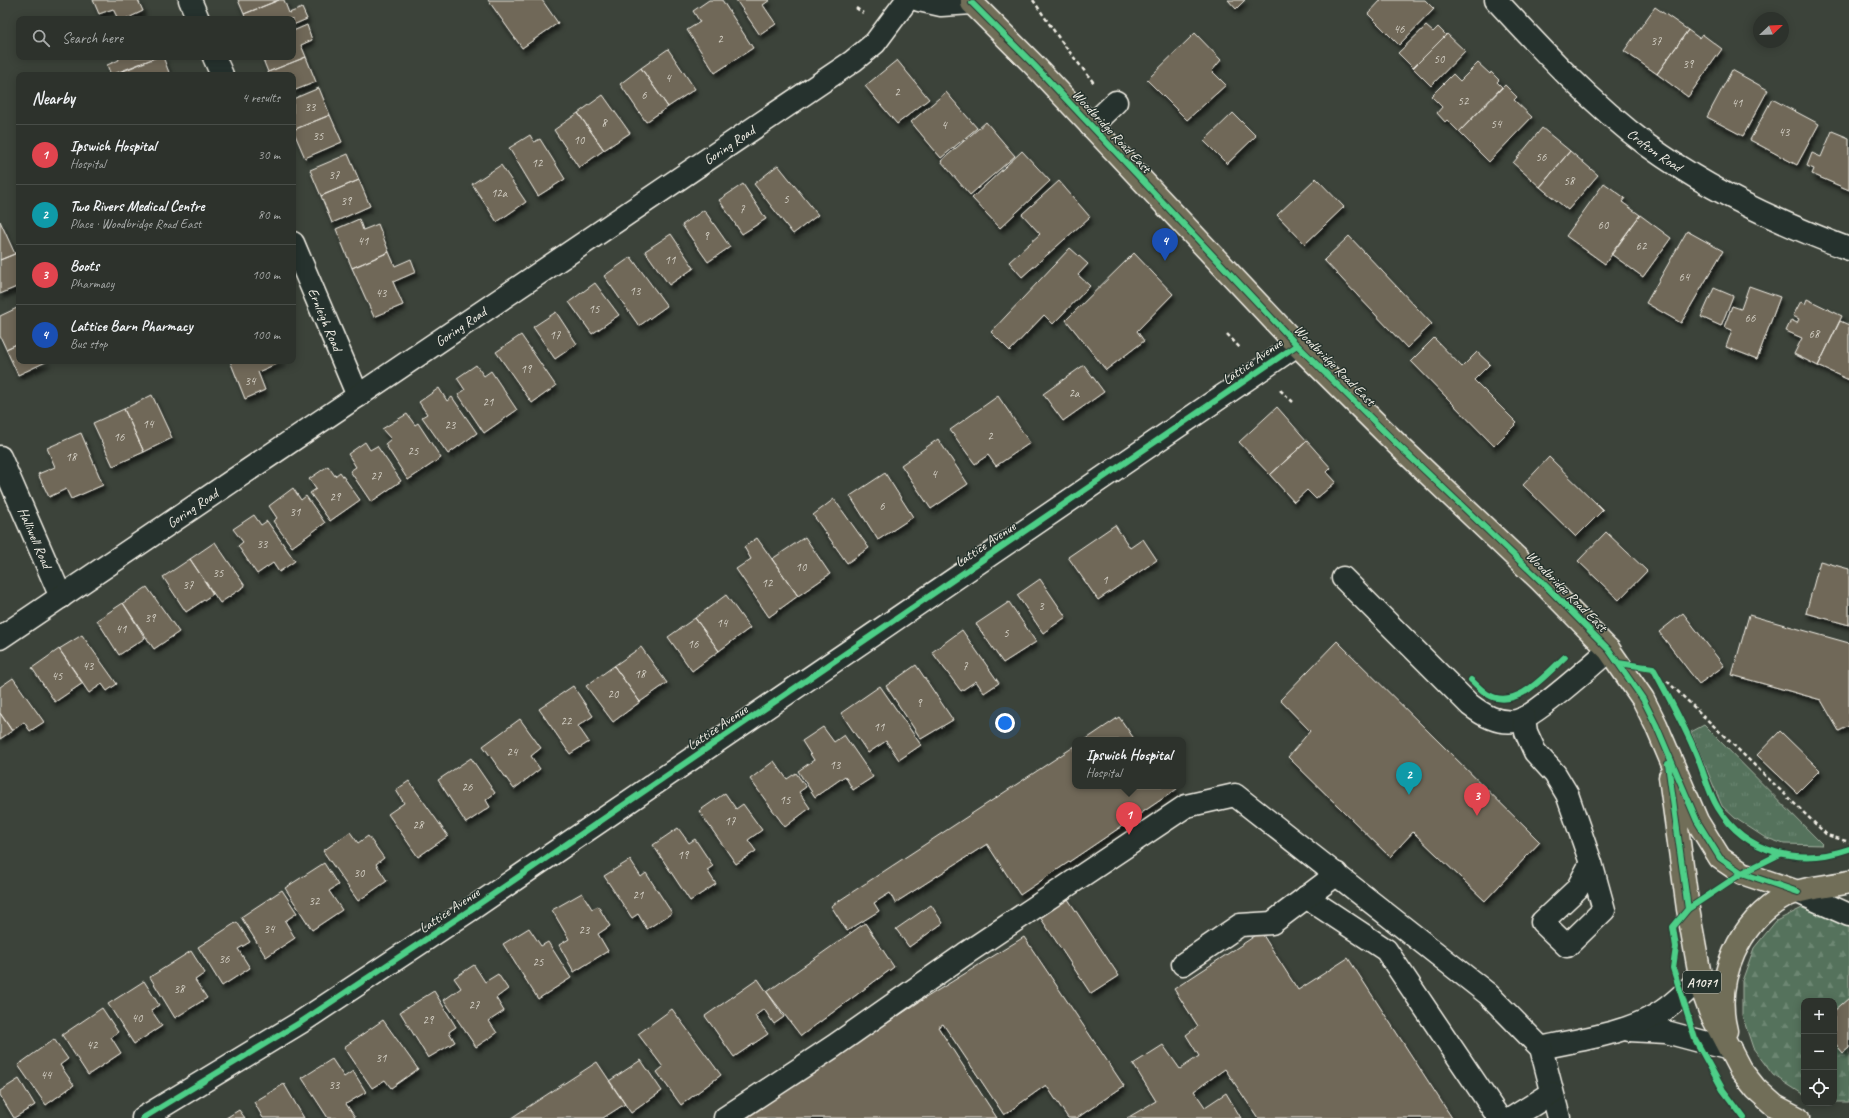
<!DOCTYPE html>
<html lang="en">
<head>
<meta charset="utf-8">
<style>
	body { margin:0; font-family:Caveat,sans-serif; background:#353a34; color:#f1f3f6 }
	.controls { position:absolute; right:12px; bottom:12px; display:grid; overflow:hidden; border-radius:8px; box-shadow:0 2px 10px #0003 }
	.controls button { width:36px; height:36px; display:grid; place-items:center; padding:0; border:0; border-bottom:1px solid #484d48; background:#2d322c; color:#f1f3f6; font:20px sans-serif }
	.compass { position:absolute; left:1753px; top:12px; width:36px; height:36px; border-radius:50%; background:#2d322c; box-shadow:0 2px 10px #0003; rotate:67deg }
	.you { position:absolute; left:1005px; top:723px; width:14px; height:14px; margin:-10px; border:3px solid #fff; border-radius:50%; background:#1a73e8; box-shadow:0 0 0 6px #1a73e833 }
	.badge { display:grid; place-items:center; width:26px; height:26px; border-radius:50%; background:#ff9aa2; color:#fff; font-size:13px; font-weight:700 }
	.pin { position:absolute; translate:-50% -33px; filter:drop-shadow(0 1px 2px #0008) }
	.pin::after { content:''; position:absolute; top:21px; width:14px; height:12px; background:inherit; clip-path:polygon(0 0,100% 0,50% 100%) }
	.popup { position:absolute; left:1072px; top:737px; width:114px; height:52px; box-sizing:border-box; display:grid; place-content:center; border-radius:8px; background:#2d322c; filter:drop-shadow(0 1px 3px #0005); font-size:13px; white-space:nowrap; color:#a7aaa9 }
	.popup b { font-size:15px; color:#f1f3f6 }
	.popup::after { content:''; position:absolute; left:50%; top:100%; margin-left:-8px; border:8px solid transparent; border-top-color:#2d322c }
	.list { margin:0; padding:0; list-style:none }
	h2 { display:flex; justify-content:space-between; align-items:center; height:52px; margin:0; padding:0 16px; font-size:17px }
	h2 small { font-size:13px; font-weight:400; color:#a7aaa9 }
	.list li { display:grid; grid-template-columns:26px 1fr auto; gap:12px; align-items:center; box-sizing:border-box; height:60px; padding:0 16px; border-top:1px solid #484d48 }
	.list b { display:block; font-size:15px; white-space:nowrap }
	.list p { margin:0; font-size:13px; white-space:nowrap; color:#a7aaa9 }
	.list em { font-size:13px; font-style:normal; color:#a7aaa9 }
	.icon { flex:none; width:22px; height:22px; fill:none; stroke:currentColor; stroke-width:2; stroke-linecap:round; stroke-linejoin:round }
	.map { position:relative; flex:none; width:1849px; height:1118px; overflow:hidden }
	.search { position:absolute; background:#2d322c; box-shadow:0 2px 10px #0003; left:16px; top:16px; width:280px; height:44px; display:flex; align-items:center; gap:10px; box-sizing:border-box; padding:0 14px; border-radius:8px; color:#a7aaa9; font-size:15px }
	.panel { position:absolute; background:#2d322c; box-shadow:0 2px 10px #0003; left:16px; top:72px; width:280px; height:292px; border-radius:8px }
	.map>svg:first-child { display:block }
	.grass { fill:url(#grass-tufts); stroke:#a4b2a2 }
	.forest { fill:url(#forest-firs); stroke:#a4b2a2 }
	.building { fill:#706858; stroke:#f4f1e8; filter:url(#shadow) }
	.lines { fill:none; stroke-linecap:round; stroke-linejoin:round }
	.minor-casing { stroke:#f4f1e8; stroke-width:25 }
	.major-casing { stroke:#f4f1e8; stroke-width:25 }
	.path { stroke:#f4f1e8; stroke-width:2.5; stroke-dasharray:4 3; stroke-linecap:butt }
	.minor { stroke:#26332d; stroke-width:22 }
	.major { stroke:#716e59; stroke-width:22 }
	.cycleway-casing { stroke:#26332d; stroke-width:8 }
	.cycleway { stroke:#4dcf88; stroke-width:6 }
	.labels { text-anchor:middle; stroke-width:3; stroke-linejoin:round; paint-order:stroke }
	.number-label { font-size:12px; fill:#d3cfc4 }
	.shield { fill:#26332d; stroke:#b6b8b0; stroke-width:1 }
	.shield-label { font-size:13px; font-weight:bold; fill:#f4f1e8 }
	.street-label { font-size:14px; fill:#f4f1e8; stroke:#26332d }
</style>
</head>
<body>
<div class="map">
<svg width="1849" height="1118" viewBox="0 0 1849 1118">
	<defs>
		<pattern id="grass-tufts" width="24" height="20" patternUnits="userSpaceOnUse"><rect width="24" height="20" fill="#54725b"/><path d="M3 7l-1-3M5 7V3M7 7l1-3M15 17l-1-3M17 17v-4M19 17l1-3" fill="none" stroke="#6d8773"/></pattern>
		<pattern id="forest-firs" width="22" height="20" patternUnits="userSpaceOnUse"><rect width="22" height="20" fill="#54725b"/><path d="M5 1l3.5 6h-7zM16 11l3.5 6h-7z" fill="#6d8773"/></pattern>
		<filter id="shadow"><feDropShadow dx="2.5" dy="4.5" stdDeviation="2" flood-color="#0009"/></filter>
	</defs>
	<rect width="100%" height="100%" fill="#3c433a"/>
	<filter id="ink" filterUnits="userSpaceOnUse"><feTurbulence type="fractalNoise" baseFrequency=".025" numOctaves="2"/><feDisplacementMap in="SourceGraphic" scale="8" xChannelSelector="R" yChannelSelector="G"/><feConvolveMatrix kernelMatrix="1 2 1 2 8 2 1 2 1" color-interpolation-filters="sRGB"/></filter>
	<g filter="url(#ink)">
		<!-- grass -->
		<path class="grass" d="M1704 725 1823 845 1784 844 1764 837 1735 818 1722 806 1691 732Z"/>
		<!-- forest -->
		<path class="forest" d="M1802 908 1849 924V1102H1834V1001H1804V1095L1773 1075 1753 1048 1742 1015V981L1754 948 1776 921Z"/>
		<!-- building -->
		<path class="building" d="M93 0H138L143 11 126 19H118L113 9 99 14Z
			M238 0H279L244 14Z
			M279 0H284L289 13 302 8 307 19 293 25V19H246L244 14Z
			M488 0H542L558 23 522 48Z
			M709 0H722L753 48 715 73 687 30 700 22 693 11Z
			M736 0H770L763 5 776 24 760 35Z
			M1228 0H1245L1236 9Z
			M1381 0H1425L1434 9 1399 45 1368 14Z
			M1655 7 1688 30 1657 74 1624 51Z
			M307 25 312 40 301 45 306 57 268 72 262 57H293V31Z
			M1426 26 1433 32 1438 27 1446 35 1413 68 1398 53Z
			M1688 30 1699 38 1702 34 1722 49 1688 97 1657 74Z
			M1195 33 1221 60 1212 71 1226 85 1187 120 1147 80Z
			M1447 34 1465 51 1431 86 1413 68Z
			M668 49 695 89 668 107 641 68Z
			M118 57H157L111 75 107 65 119 60Z
			M157 57H163L170 75H114Z
			M306 57 316 82 293 91V75H269L268 72Z
			M897 60 929 99 897 124 865 86Z
			M1478 63 1490 74 1491 72 1499 80 1497 82 1502 87 1459 132 1447 120 1445 122 1437 113 1442 107 1431 96 1453 74 1460 81Z
			M641 68 668 107 646 122 620 84Z
			M1732 70 1768 90 1743 136 1707 117Z
			M1505 85 1517 97 1514 100 1532 117 1489 162 1459 132Z
			M319 88 330 115 293 130V99Z
			M946 92 977 128 941 158 911 122Z
			M603 95 630 133 604 150 578 113Z
			M1772 99 1819 124 1797 165 1750 140Z
			M578 113 604 150 579 168 554 130Z
			M1233 113 1256 136 1227 164 1204 141Z
			M330 115 342 142 305 158 293 130Z
			M986 122 1015 156 970 195 941 161Z
			M1542 128 1570 151 1540 187 1513 163Z
			M1832 131 1849 138V190L1812 174 1814 169 1807 166 1812 153 1821 157Z
			M530 135 534 142 540 139 565 179 538 196 509 148Z
			M1022 151 1050 181 1000 228 972 198Z
			M1570 151 1598 175 1568 210 1540 187Z
			M348 154 359 180 321 196 310 170Z
			M501 165 526 202 497 222 472 184Z
			M778 165 818 215 793 234 754 184Z
			M1316 178 1344 207 1305 244 1277 215Z
			M359 180 370 206 332 223 321 196Z
			M1059 181 1090 217 1022 277 1009 262 1040 234 1022 214Z
			M1604 183 1625 198 1622 202 1640 215 1605 264 1566 236Z
			M743 184 766 219 742 234 719 200Z
			M704 210 730 247 708 262 682 225Z
			M1640 215 1671 238 1643 277 1611 254Z
			M359 219 363 230 378 224 389 252 352 268 336 229Z
			M0 221 15 254 0 260Z
			M1687 231 1723 251 1681 323 1646 303Z
			M671 234 694 268 669 285 645 251Z
			M1349 236 1432 324 1407 348 1324 260Z
			M1070 248 1088 264 1078 275 1090 286 1053 324 1044 315 1010 351 991 332Z
			M19 252V286L0 294V260Z
			M389 252 395 266 411 259 416 272 393 282 403 305 374 317 352 268Z
			M1134 253 1173 294 1137 331 1144 341 1106 370 1066 320Z
			M631 257 667 306 639 326 604 276Z
			M595 283 619 315 592 334 569 302Z
			M1749 286 1780 297 1757 359 1726 347 1732 330 1724 327 1732 306 1741 309Z
			M1714 288 1733 296 1721 326 1701 317Z
			M1807 299 1842 316 1818 366 1794 354 1802 338 1786 331 1791 320 1797 323 1799 319 1793 316 1801 301 1805 304Z
			M19 307V343L6 349 0 336V316Z
			M556 312 577 344 555 359 533 327Z
			M1840 321 1849 325V380L1818 366Z
			M521 335 556 386 532 403 496 352Z
			M1434 338 1462 367 1477 352 1490 364 1474 380 1517 423 1494 446 1411 361Z
			M19 343V361H48L18 375 6 349Z
			M230 361H283L258 372 265 390 245 399Z
			M476 365 484 376 491 371 517 410 484 433 458 394 465 390 457 378Z
			M1084 365 1104 392 1063 421 1043 394Z
			M439 388 447 401 452 397 477 433 448 454 422 417 427 414 419 402Z
			M152 395 172 438 144 452 124 409Z
			M998 396 1030 443 996 466 988 455 975 464 950 430Z
			M1277 407 1307 441 1270 475 1239 442Z
			M124 409 144 452 113 466 93 423Z
			M407 414 415 425 418 423 441 458 408 480 385 444 391 439 382 429Z
			M81 433 103 485 71 499 66 489 49 497 38 474 55 467 47 448Z
			M938 439 968 484 931 509 901 465Z
			M1307 441 1331 468 1327 472 1336 482 1316 499 1307 490 1294 502 1270 475Z
			M365 442 370 450 377 446 401 481 371 502 350 471 356 467 348 454Z
			M1549 457 1603 510 1576 537 1523 485Z
			M328 466 335 476 340 472 360 500 330 521 310 493 316 489 309 479Z
			M885 473 913 517 878 540 850 496Z
			M293 488 301 500 306 496 325 523 292 547 273 521 277 518 269 506Z
			M834 499 869 548 847 563 813 515Z
			M254 515 261 525 267 521 295 561 279 572 273 563 257 574 238 546 243 542 233 529Z
			M1115 525 1130 548 1143 539 1157 560 1098 600 1068 557Z
			M1606 532 1647 571 1619 600 1578 561Z
			M805 537 830 574 798 596 772 559Z
			M757 538 798 596 769 617 736 569 751 559 744 547Z
			M215 542 245 586 220 603 190 559Z
			M190 559 213 594 186 612 163 577Z
			M1820 561 1849 569V625L1806 613Z
			M1040 579 1066 617 1043 633 1017 595Z
			M147 587 179 632 154 649 123 603Z
			M726 595 750 628 719 651 695 618Z
			M1009 602 1036 642 1003 663 976 624Z
			M123 603 145 638 119 655 97 620Z
			M1683 613 1724 666 1699 684 1659 632Z
			M1749 615 1849 643V726L1839 731 1821 700 1732 675Z
			M695 618 719 651 692 671 668 637Z
			M962 630 999 683 984 693 976 681 961 691 932 652Z
			M82 635 117 684 107 691 102 684 89 693 59 649Z
			M1337 641 1540 842 1485 901 1413 832 1390 857 1288 757 1310 731 1280 700Z
			M641 647 667 683 640 702 614 666Z
			M59 649 83 683 55 702 32 668Z
			M916 665 953 720 921 739 886 686Z
			M614 666 640 702 613 722 586 686Z
			M13 678 44 722 30 731 24 722 12 731 0 713V687Z
			M573 686 593 716 578 726 589 742 570 754 539 709Z
			M880 686 921 745 899 760 886 741 868 753 841 713Z
			M0 713 12 731 0 739Z
			M1119 717 1135 740H1085Z
			M520 719 541 748 531 756 540 769 514 789 483 746Z
			M823 727 834 742 844 735 873 777 853 790 845 776 815 797 798 771 814 760 802 741Z
			M1780 731 1820 770 1797 793 1757 755Z
			M1075 746V786H1175L1177 789 1020 895 987 844 895 903 890 893 874 903 879 911 847 931 831 906Z
			M471 758 495 793 486 800 490 807 466 823 438 780Z
			M774 761 787 779 796 773 806 787 799 792 810 808 785 827 750 779Z
			M409 781 448 836 418 857 388 814 404 803 396 790Z
			M725 793 736 809 743 804 762 830 748 840 756 851 736 864 699 811Z
			M678 828 689 843 695 839 713 866 707 870 716 884 690 901 653 845Z
			M350 832 358 843 368 836 384 858 376 864 387 881 358 901 323 851Z
			M630 860 641 877 646 873 672 913 647 929 638 914 632 918 604 876Z
			M324 863 338 885 329 891 342 910 312 930 285 888Z
			M282 890 297 913 285 921 295 938 266 957 241 917Z
			M582 893 592 909 598 906 610 926 598 934 608 951 574 972 559 945 569 939 552 910Z
			M1066 896 1119 976 1091 994 1038 914Z
			M931 905 943 923 909 947 896 929Z
			M237 922 250 942 238 949 250 968 222 986 198 947Z
			M865 923 894 967 801 1036 767 992Z
			M529 928 541 946 548 942 571 978 538 999 503 944Z
			M1261 932 1298 990 1348 958 1452 1118H1258L1225 1069 1194 1091 1205 1107 1226 1093 1241 1118H1127L1156 1101 1133 1064 1163 1045 1180 1069 1199 1056 1186 1035 1198 1026 1174 989Z
			M1024 937 1124 1086 1077 1118H1068L1046 1085 1004 1115 943 1024 938 1027 997 1118H745L919 1002Z
			M191 951 205 973 195 980 207 998 175 1018 150 977Z
			M474 965 485 982 498 974 508 989 496 998 504 1011 489 1021 497 1033 476 1047 444 1000 461 988 454 978Z
			M758 979 784 1017 774 1024 764 1009 755 1016 768 1034 734 1057 705 1016Z
			M144 981 159 1005 151 1010 162 1026 134 1044 108 1004Z
			M434 991 456 1027 449 1032 455 1042 428 1058 400 1012Z
			M1849 998V1048L1843 1053 1834 1042V1011Z
			M102 1008 118 1032 111 1037 121 1053 88 1075 62 1035Z
			M672 1009 721 1075 681 1105 657 1072 663 1067 638 1034Z
			M383 1020 418 1069 391 1088 385 1080 372 1088 344 1047Z
			M54 1039 68 1059 60 1065 74 1085 46 1105 18 1065Z
			M332 1059 344 1077 353 1071 366 1092 346 1104 355 1117 354 1118H328L302 1078Z
			M641 1060 662 1091 631 1113 609 1081Z
			M597 1062 625 1104 603 1118H511Z
			M19 1079 35 1105 14 1118 0 1095V1091Z
			M284 1084 304 1118H263L254 1102Z
			M239 1110 245 1118H226Z"/>
		<g class="lines">
			<!-- minor casing -->
			<g class="minor-casing">
				<g id="minor">
					<path d="M190 0 198 19"/>
					<path d="M919 0 941 5 972 3"/>
					<path id="s1" d="M1496 0C1543 51 1591 103 1647 145 1707 189 1779 223 1849 249"/>
					<path d="M214 57 222 75"/>
					<path d="M1091 126 1116 102"/>
					<path id="s2" d="M293 243 358 396"/>
					<path id="s3" d="M0 457 61 597"/>
					<path d="M1343 578 1470 705C1483 715 1498 724 1516 721 1533 718 1593 664 1609 650"/>
					<path id="s4" d="M0 638 853 61 875 43 907 0"/>
					<path d="M1524 718 1526 732 1535 752 1555 774 1567 794 1591 863 1604 910 1567 946 1542 922 1577 889 1591 863"/>
					<path d="M1798 892 1849 915"/>
					<path d="M1306 897 1386 950 1499 1118"/>
					<path d="M1183 964 1240 925 1272 923 1337 874"/>
					<path d="M1629 1030 1666 1032 1730 1049"/>
					<path d="M1541 1048C1580 1039 1621 1035 1656 1015 1673 1006 1687 990 1701 977"/>
					<path d="M143 1118 301 1022 473 908 1297 345"/>
					<path d="M725 1118 834 1046 965 954 1186 806 1235 795 1488 994 1541 1048 1559 1118"/>
					<path d="M1512 1118 1552 1093"/>
				</g>
			</g>
			<!-- major casing -->
			<g class="major-casing">
				<path id="major" d="M972 0V3L1034 65 1297 345 1399 446 1541 581 1609 650 1643 699 1656 725 1697 821 1720 858 1742 873 1798 892
					M1670 777 1688 909 1703 992 1711 1014 1740 1069 1756 1089 1775 1106 1798 1118
					M1726 1031C1713 979 1740 920 1786 896 1801 888 1832 886 1849 882"/>
			</g>
			<!-- path -->
			<path class="path" d="M1033 0 1061 41 1094 83
				M856 8 863 13
				M1227 334 1241 349
				M1280 390 1293 402
				M1667 681 1827 835 1849 842"/>
			<!-- minor -->
			<use href="#minor" class="minor"/>
			<!-- major -->
			<use href="#major" class="major"/>
			<!-- cycleway casing -->
			<g class="cycleway-casing">
				<path id="cycleway" d="M972 3 1034 65 1297 345 1399 446 1541 581 1609 650 1643 699 1656 725 1697 821 1720 858 1742 873 1798 892
					M1618 663 1653 668C1667 694 1682 721 1694 749 1703 768 1707 790 1718 808 1746 854 1800 866 1849 849
					M1471 680C1476 684 1481 690 1487 694 1516 712 1546 674 1565 657
					M1668 764 1688 909
					M143 1118 301 1022 473 908 1297 345
					M1744 1118 1723 1090 1695 1039 1673 968 1676 947 1673 927 1688 909 1742 873 1780 854"/>
			</g>
			<!-- cycleway -->
			<use href="#cycleway" class="cycleway"/>
		</g>
	</g>
	<g class="labels">
		<!-- number labels -->
		<g class="number-label">
			<text x="1399" y="33">46</text>
			<text x="720" y="43">2</text>
			<text x="1656" y="45">37</text>
			<text x="1439" y="63">50</text>
			<text x="1688" y="68">39</text>
			<text x="668" y="82">4</text>
			<text x="897" y="96">2</text>
			<text x="644" y="99">6</text>
			<text x="1463" y="105">52</text>
			<text x="1737" y="107">41</text>
			<text x="310" y="111">33</text>
			<text x="604" y="127">8</text>
			<text x="1496" y="128">54</text>
			<text x="944" y="129">4</text>
			<text x="1784" y="136">43</text>
			<text x="318" y="140">35</text>
			<text x="579" y="144">10</text>
			<text x="1541" y="161">56</text>
			<text x="537" y="167">12</text>
			<text x="334" y="179">37</text>
			<text x="1569" y="185">58</text>
			<text x="499" y="197">12a</text>
			<text x="786" y="203">5</text>
			<text x="346" y="205">39</text>
			<text x="742" y="213">7</text>
			<text x="1603" y="229">60</text>
			<text x="706" y="240">9</text>
			<text x="363" y="245">41</text>
			<text x="1641" y="250">62</text>
			<text x="670" y="264">11</text>
			<text x="1684" y="281">64</text>
			<text x="635" y="295">13</text>
			<text x="381" y="297">43</text>
			<text x="594" y="313">15</text>
			<text x="1750" y="322">66</text>
			<text x="1814" y="338">68</text>
			<text x="555" y="339">17</text>
			<text x="526" y="373">19</text>
			<text x="250" y="385">34</text>
			<text x="1074" y="397">2a</text>
			<text x="488" y="406">21</text>
			<text x="148" y="428">14</text>
			<text x="450" y="429">23</text>
			<text x="990" y="440">2</text>
			<text x="119" y="441">16</text>
			<text x="413" y="455">25</text>
			<text x="71" y="461">18</text>
			<text x="934" y="478">4</text>
			<text x="376" y="480">27</text>
			<text x="335" y="501">29</text>
			<text x="882" y="510">6</text>
			<text x="295" y="516">31</text>
			<text x="262" y="548">33</text>
			<text x="801" y="571">10</text>
			<text x="218" y="577">35</text>
			<text x="1105" y="584">1</text>
			<text x="767" y="587">12</text>
			<text x="188" y="589">37</text>
			<text x="1041" y="610">3</text>
			<text x="150" y="622">39</text>
			<text x="722" y="627">14</text>
			<text x="121" y="633">41</text>
			<text x="1006" y="637">5</text>
			<text x="693" y="648">16</text>
			<text x="88" y="670">43</text>
			<text x="965" y="670">7</text>
			<text x="640" y="678">18</text>
			<text x="57" y="680">45</text>
			<text x="613" y="698">20</text>
			<text x="919" y="707">9</text>
			<text x="566" y="725">22</text>
			<text x="879" y="731">11</text>
			<text x="512" y="756">24</text>
			<text x="835" y="769">13</text>
			<text x="467" y="791">26</text>
			<text x="785" y="804">15</text>
			<text x="730" y="825">17</text>
			<text x="418" y="829">28</text>
			<text x="683" y="859">19</text>
			<text x="359" y="877">30</text>
			<text x="638" y="899">21</text>
			<text x="314" y="905">32</text>
			<text x="269" y="933">34</text>
			<text x="584" y="934">23</text>
			<text x="224" y="963">36</text>
			<text x="538" y="966">25</text>
			<text x="179" y="993">38</text>
			<text x="474" y="1009">27</text>
			<text x="137" y="1022">40</text>
			<text x="428" y="1024">29</text>
			<text x="92" y="1049">42</text>
			<text x="381" y="1062">31</text>
			<text x="46" y="1079">44</text>
			<text x="334" y="1089">33</text>
		</g>
		<!-- shield labels -->
		<rect class="shield" x="1683" y="971" width="38" height="22" rx="3"/>
		<g class="shield-label">
			<text x="1702" y="987">A1071</text>
		</g>
		<!-- street labels -->
		<g class="street-label">
			<text transform="translate(1112 131) rotate(47)" y="5">Woodbridge Road East</text>
			<text dy="5" stroke="none"><textPath href="#s4" startOffset="880">Goring Road</textPath></text>
			<text dy="5" stroke="none"><textPath href="#s1" startOffset="219">Crofton Road</textPath></text>
			<text dy="5" stroke="none"><textPath href="#s2" startOffset="83">Ernleigh Road</textPath></text>
			<text dy="5" stroke="none"><textPath href="#s4" startOffset="556">Goring Road</textPath></text>
			<text transform="translate(1252 361) rotate(-35)" y="5">Lattice Avenue</text>
			<text transform="translate(1335 365) rotate(45)" y="5">Woodbridge Road East</text>
			<text dy="5" stroke="none"><textPath href="#s4" startOffset="232">Goring Road</textPath></text>
			<text dy="5" stroke="none"><textPath href="#s3" startOffset="88">Halliwell Road</textPath></text>
			<text transform="translate(985 544) rotate(-34)" y="5">Lattice Avenue</text>
			<text transform="translate(1567 591) rotate(45)" y="5">Woodbridge Road East</text>
			<text transform="translate(717 727) rotate(-34)" y="5">Lattice Avenue</text>
			<text transform="translate(449 910) rotate(-34)" y="5">Lattice Avenue</text>
		</g>
	</g>
</svg>
<div class="controls">
<button>+</button>
<button>−</button>
<button><svg class="icon" aria-label="locate" viewBox="0 0 24 24"><circle cx="12" cy="12" r="6"/><path d="M12 2v4M12 18v4M2 12h4M18 12h4"/></svg></button>
</div>
<svg class="compass" viewBox="-18 -18 36 36"><path d="M0-13l5 13h-10z" fill="#e53935"/><path d="M0 13l5-13h-10z" fill="#a7aaa9"/></svg>
<div class="you"></div>
<div class="pin badge" style="left:1129px;top:835px;background:#e0444e">1</div>
<div class="popup"><b>Ipswich Hospital</b>Hospital</div>
<div class="pin badge" style="left:1409px;top:795px;background:#0f9aa8">2</div>
<div class="pin badge" style="left:1477px;top:816px;background:#e0444e">3</div>
<div class="pin badge" style="left:1165px;top:261px;background:#1a4fb4">4</div>
<div class="search"><svg class="icon" aria-label="search" viewBox="0 0 24 24"><circle cx="10" cy="10" r="6"/><path d="M15 15l6 6"/></svg>Search here</div>
<section class="panel">
<h2>Nearby<small>4 results</small></h2>
<ul class="list">
<li><span class="badge" style="background:#e0444e">1</span><div><b>Ipswich Hospital</b><p>Hospital</p></div><em>30 m</em></li>
<li><span class="badge" style="background:#0f9aa8">2</span><div><b>Two Rivers Medical Centre</b><p>Place · Woodbridge Road East</p></div><em>80 m</em></li>
<li><span class="badge" style="background:#e0444e">3</span><div><b>Boots</b><p>Pharmacy</p></div><em>100 m</em></li>
<li><span class="badge" style="background:#1a4fb4">4</span><div><b>Lattice Barn Pharmacy</b><p>Bus stop</p></div><em>100 m</em></li>
</ul>
</section>
</div>
</body>
</html>
